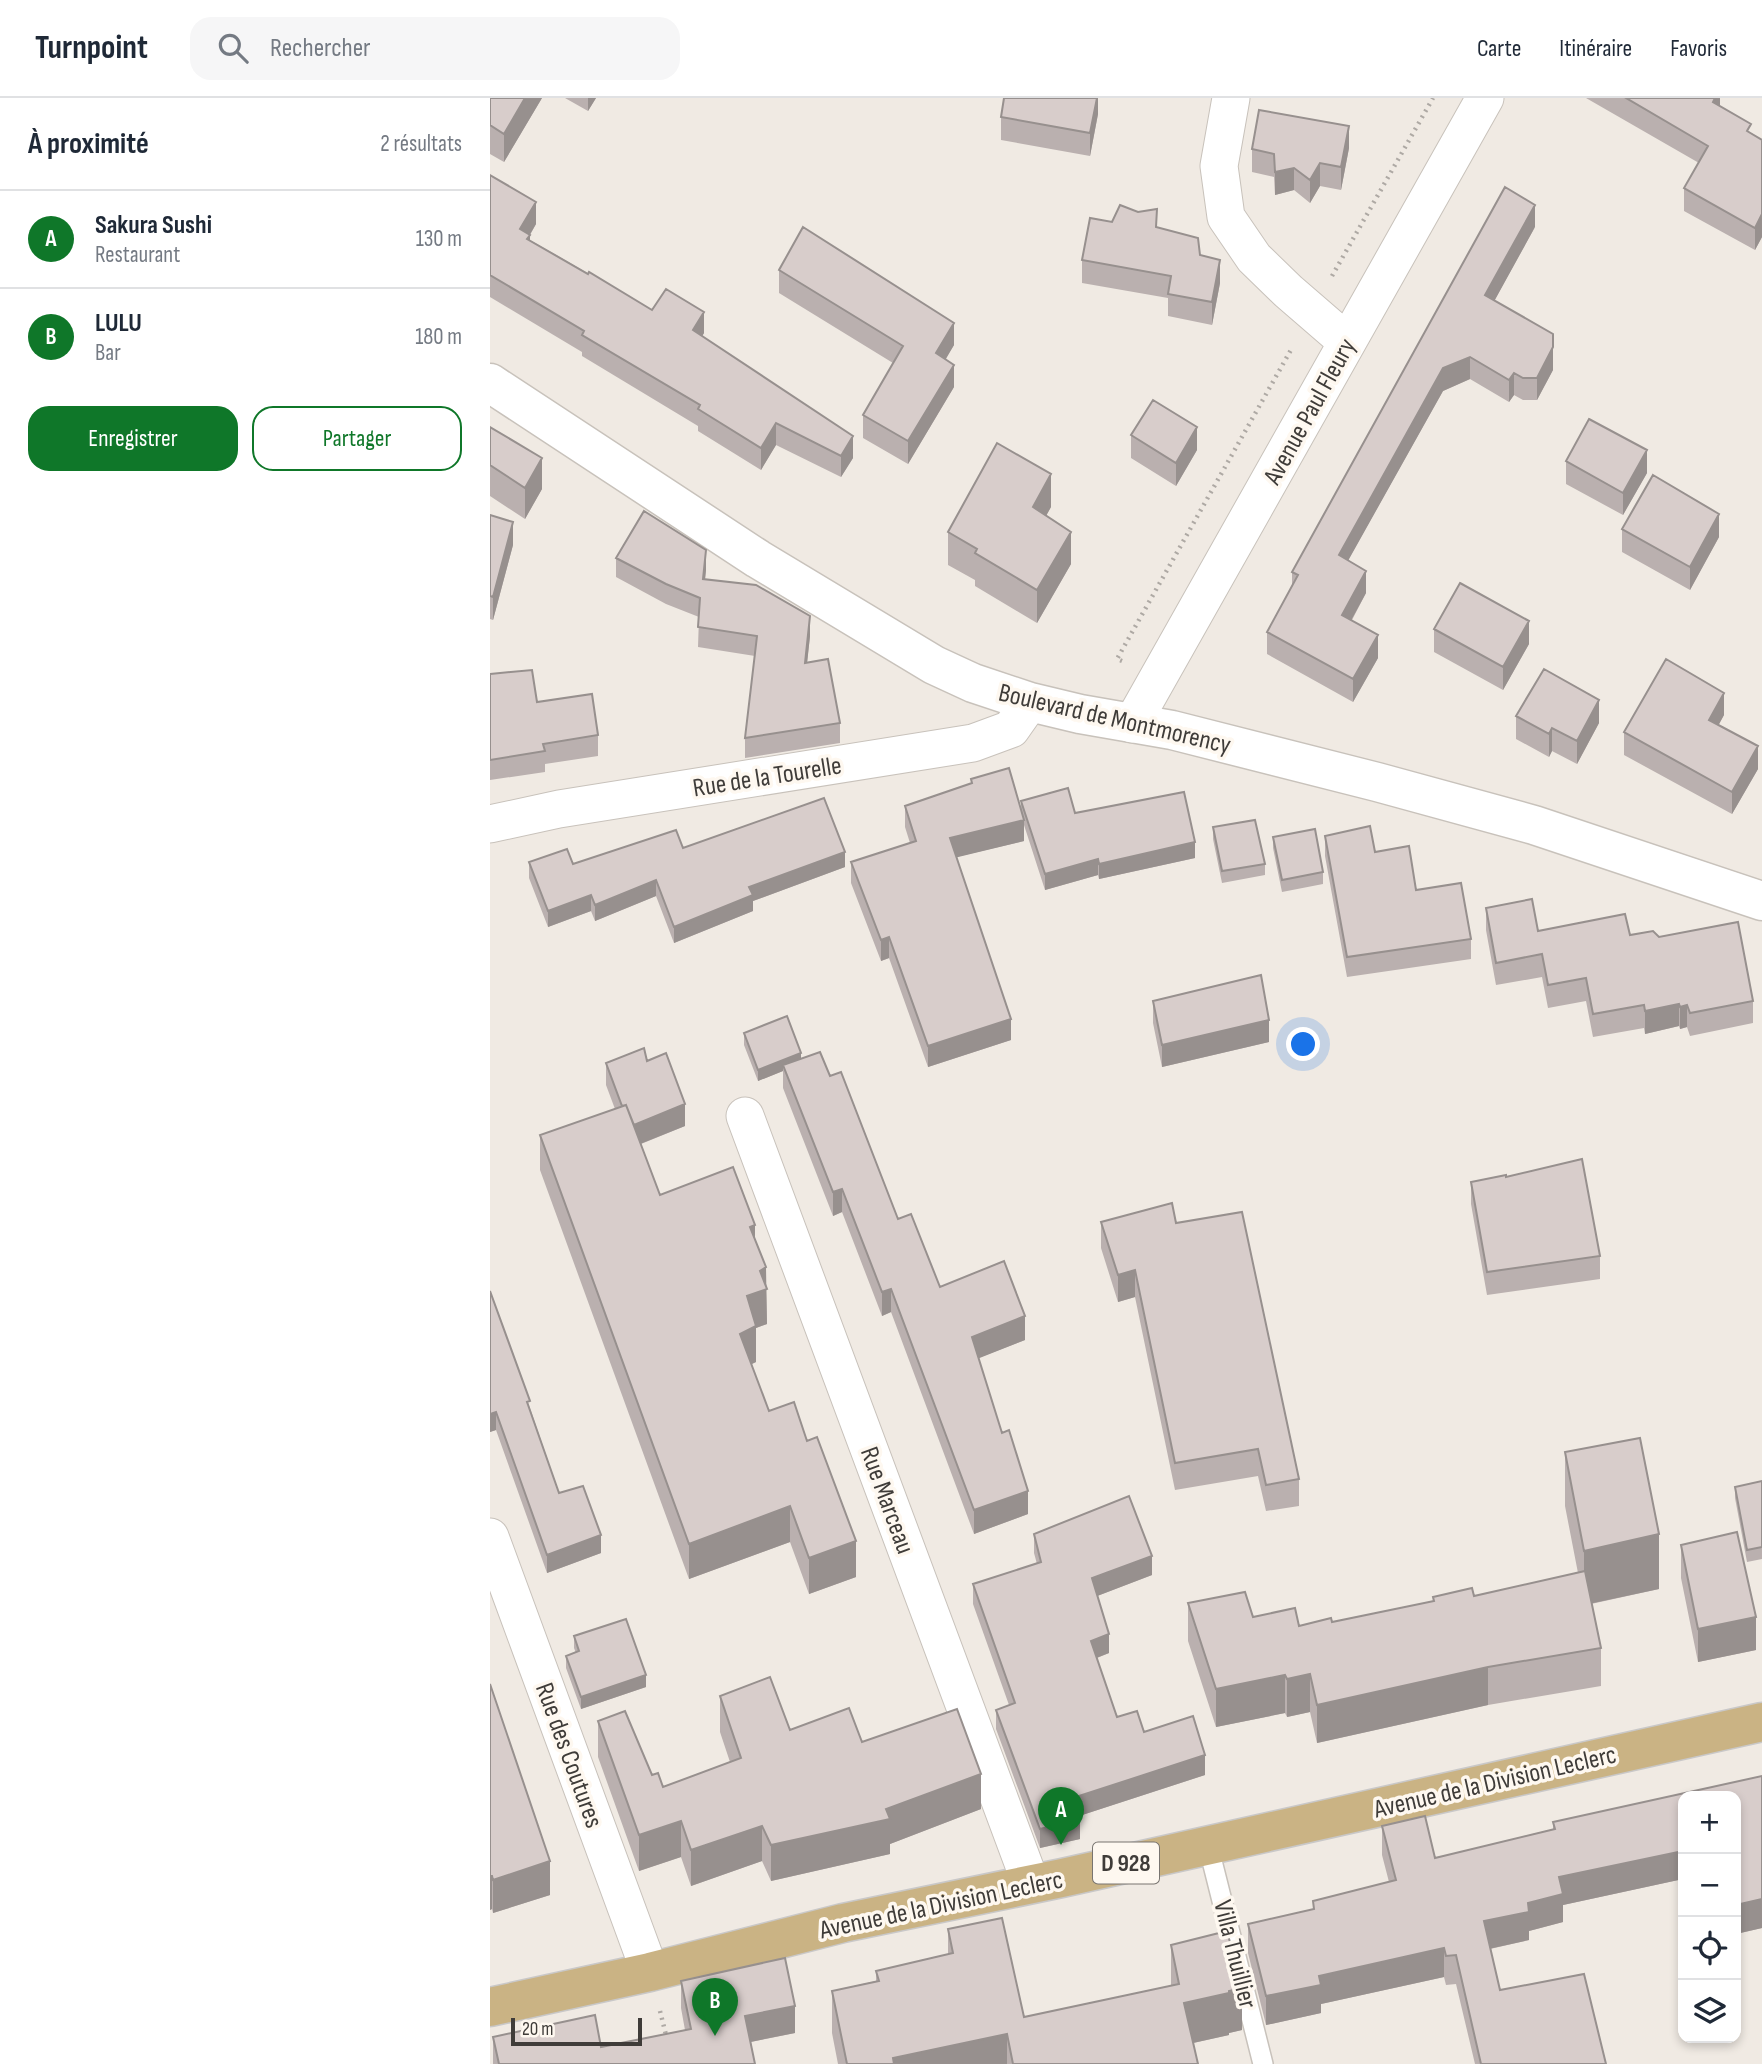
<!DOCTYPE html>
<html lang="fr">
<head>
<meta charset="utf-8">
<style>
	body { margin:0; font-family:"Sofia Sans Condensed",sans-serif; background:#f6f6f7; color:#1f2937 }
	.controls { position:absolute; right:21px; bottom:21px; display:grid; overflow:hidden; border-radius:14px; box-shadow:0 4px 10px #0003 }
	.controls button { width:63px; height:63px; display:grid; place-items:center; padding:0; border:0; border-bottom:2px solid #e0e1e3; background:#fff; color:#1f2937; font:35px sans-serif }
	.scale { position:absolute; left:21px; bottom:18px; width:131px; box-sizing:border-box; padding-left:7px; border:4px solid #3f3c39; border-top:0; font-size:19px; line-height:24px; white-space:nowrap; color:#3f3c39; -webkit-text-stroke:5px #fef8f0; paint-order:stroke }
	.you { position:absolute; left:814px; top:947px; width:24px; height:24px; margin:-18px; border:5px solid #fff; border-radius:50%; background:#1a73e8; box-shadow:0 0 0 10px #1a73e833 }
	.badge { display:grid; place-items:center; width:46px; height:46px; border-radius:50%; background:#0f7729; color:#fff; font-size:23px; font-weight:700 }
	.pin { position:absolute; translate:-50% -58px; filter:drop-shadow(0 2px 4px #0008) }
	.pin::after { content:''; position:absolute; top:37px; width:24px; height:21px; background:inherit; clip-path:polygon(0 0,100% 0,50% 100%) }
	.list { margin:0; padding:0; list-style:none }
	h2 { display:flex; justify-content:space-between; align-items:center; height:91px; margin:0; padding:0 28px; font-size:30px }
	h2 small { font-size:23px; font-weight:400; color:#747a83 }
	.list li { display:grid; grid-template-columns:46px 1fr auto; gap:21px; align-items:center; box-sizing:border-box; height:98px; padding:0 28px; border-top:2px solid #e0e1e3 }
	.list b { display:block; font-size:26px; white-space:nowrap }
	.list p { margin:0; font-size:23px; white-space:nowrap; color:#747a83 }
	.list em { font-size:23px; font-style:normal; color:#747a83 }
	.actions { display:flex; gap:14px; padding:21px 28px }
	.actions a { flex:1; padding:16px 0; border:2px solid #0f7729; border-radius:21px; text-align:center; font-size:24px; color:#0f7729 }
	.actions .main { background:#0f7729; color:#fff }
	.icon { flex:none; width:38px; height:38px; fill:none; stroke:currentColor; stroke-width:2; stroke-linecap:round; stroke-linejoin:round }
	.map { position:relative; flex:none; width:1272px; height:1966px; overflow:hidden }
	header { display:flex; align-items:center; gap:42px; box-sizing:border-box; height:98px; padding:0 35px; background:#fff; border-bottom:2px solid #e0e1e3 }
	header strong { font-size:33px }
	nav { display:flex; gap:38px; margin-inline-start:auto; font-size:24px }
	.search { width:490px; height:63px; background:#f6f6f7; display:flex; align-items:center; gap:18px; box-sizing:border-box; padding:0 24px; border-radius:21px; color:#747a83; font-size:26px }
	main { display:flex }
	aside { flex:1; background:#fff }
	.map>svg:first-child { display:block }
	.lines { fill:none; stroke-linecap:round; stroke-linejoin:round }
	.service-casing { stroke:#c8c2bb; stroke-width:22 }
	.minor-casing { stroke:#c8c2bb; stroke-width:39 }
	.tertiary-casing { stroke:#c8c2bb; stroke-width:41 }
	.primary-casing { stroke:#c9c8c8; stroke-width:41 }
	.path { stroke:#aea9a4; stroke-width:4.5; stroke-dasharray:2 5; stroke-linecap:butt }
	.service { stroke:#fff; stroke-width:19 }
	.minor { stroke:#fff; stroke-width:37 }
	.tertiary { stroke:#fff; stroke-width:38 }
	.primary { stroke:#cab384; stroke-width:38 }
	.wall { fill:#bab0af }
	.shaded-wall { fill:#97908e }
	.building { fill:#d8cdcb; stroke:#97908e; stroke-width:2 }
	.labels { text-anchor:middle; stroke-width:7; stroke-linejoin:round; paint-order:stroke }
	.shield { fill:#fef8f0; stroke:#787470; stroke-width:2 }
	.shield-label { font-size:24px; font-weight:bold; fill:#3f3c39 }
	.street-label { font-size:26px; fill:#3f3c39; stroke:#fef8f0 }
</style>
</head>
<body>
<header>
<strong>Turnpoint</strong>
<div class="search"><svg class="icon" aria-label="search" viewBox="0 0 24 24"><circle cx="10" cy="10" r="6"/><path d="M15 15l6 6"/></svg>Rechercher</div>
<nav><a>Carte</a><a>Itinéraire</a><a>Favoris</a></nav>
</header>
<main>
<aside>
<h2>À proximité<small>2 résultats</small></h2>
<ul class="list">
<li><span class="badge">A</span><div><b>Sakura Sushi</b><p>Restaurant</p></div><em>130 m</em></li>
<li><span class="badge">B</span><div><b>LULU</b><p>Bar</p></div><em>180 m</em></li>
</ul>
<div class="actions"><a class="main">Enregistrer</a><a>Partager</a></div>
</aside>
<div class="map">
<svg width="1272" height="1966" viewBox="0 0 1272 1966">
	<rect width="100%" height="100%" fill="#f0eae3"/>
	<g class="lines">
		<!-- service casing -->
		<g class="service-casing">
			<path id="service" d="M718 1747 773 1966"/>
		</g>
		<!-- minor casing -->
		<g class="minor-casing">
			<path id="minor" d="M741 0 729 68 736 119 764 160 798 193 857 244
				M642 626 995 0
				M0 726 69 711 483 645 521 631 540 604
				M255 1018 541 1786
				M0 1439 160 1874"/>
		</g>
		<!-- tertiary casing -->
		<g class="tertiary-casing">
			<path id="tertiary" d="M0 285 268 461 444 567 483 585 540 604 590 616 682 632 887 684 1044 727 1272 803"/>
		</g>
		<!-- primary casing -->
		<g class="primary-casing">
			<path id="primary" d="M0 1909 160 1874 353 1825 572 1780 1272 1624"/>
		</g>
		<!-- path -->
		<path class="path" d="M842 178 943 0
			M632 563 627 561 802 250
			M170 1913 177 1941"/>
		<!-- service -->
		<use href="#service" class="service"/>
		<!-- minor -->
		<use href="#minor" class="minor"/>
		<!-- tertiary -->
		<use href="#tertiary" class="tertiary"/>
		<!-- primary -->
		<use href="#primary" class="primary"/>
	</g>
	<!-- wall -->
	<path class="wall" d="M0 0H52L14 64 0 56Z
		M75 0H106L98 13Z
		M608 0V16L600 58 511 42V19Z
		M1096 0H1230V8L1261 35 1272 42V139L1265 152 1194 113V90L1209 65Z
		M859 50 851 92 830 88 820 105 804 92 785 97 784 79 762 74V51Z
		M0 77 46 126 40 137V142L162 212 214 235 212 238 363 360 351 379 286 347 271 372 208 333V328L92 258V254L0 199Z
		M622 124 667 129 710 157 730 185 722 227 678 218V200L592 185V162Z
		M1045 129 1004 203 1063 272 1047 302H1033L1024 297 1019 304 980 281 953 293 858 462 876 495 862 522 888 560 863 604 777 556V534L802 489V474Z
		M289 172 464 247 455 261 464 289 418 366 373 340V317L403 265 289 195Z
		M0 329 52 391 35 421 0 398Z
		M641 337 707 352 686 388 641 360Z
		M1076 363 1157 375 1133 417 1076 386Z
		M561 409 556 417 581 466 547 525 485 488V482L458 467V434Z
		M0 417 23 447 3 522 0 521Z
		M1132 431 1229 439 1200 492 1132 454Z
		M126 460 216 472 215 481 320 538 317 564 350 625V645L255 660V640L265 558 208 549 209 519 176 506 126 479Z
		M944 531 1039 546 1013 592 944 554Z
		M0 576 47 604 108 637V658L55 666V674L0 682Z
		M1234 617 1228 627 1268 671 1242 716 1134 657V634Z
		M1026 618 1109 625 1087 666 1062 653 1059 659 1026 641Z
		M481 681 531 713V703L585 715 705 760 609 781 608 777 555 792 534 727V743L466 759 521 942 438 969 399 860 391 863 361 785V764L420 745 415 729V708L481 686Z
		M723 729 775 766V777L732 785 723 741Z
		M835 738 885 754 981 841V861L857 879 835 758Z
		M783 739 833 774V786L792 794 783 750Z
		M193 750 355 769 263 803V813L184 845 166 798 105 823 101 813 58 829 39 780V764L83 766Z
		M996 810 1048 833 1169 839 1263 903V925L1200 938 1197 929 1190 931 1189 928 1155 936 1154 930 1103 939 1096 903 1058 910 1052 879 1006 887 996 832Z
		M663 903 779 944 672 969 663 925Z
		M254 935 311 960 340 978 408 1121 450 1189 535 1242 488 1260 538 1416 484 1436 401 1214 392 1218 352 1114 343 1118 293 990V973L268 983 254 947Z
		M157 963 195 1028 151 1046 170 1097 265 1142 276 1188 277 1226 266 1230V1264L261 1266 279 1313 317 1343 366 1479 319 1496 300 1444 199 1481 50 1072V1037L125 1011 116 987V965Z
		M1016 1079 1110 1158V1181L997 1197 981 1106V1084Z
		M611 1124 686 1125 809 1381V1408L776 1413 768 1378 685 1392 645 1199 628 1204 611 1150Z
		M0 1193 69 1395 111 1455 57 1475 6 1332 0 1334Z
		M1075 1354 1169 1491 1101 1506 1111 1550V1588L998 1607 827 1645 820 1614 797 1619 795 1615 726 1629 698 1543V1505L809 1528 842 1524 943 1503V1499L984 1498 1088 1475 1075 1408Z
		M1272 1383V1461L1257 1464 1245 1400V1389Z
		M544 1436 662 1477 607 1498 619 1555 607 1560 627 1619 654 1634 715 1677 589 1718 590 1741 550 1750 506 1631V1612L519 1607 483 1506V1486L547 1466 544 1455Z
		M1191 1447 1266 1552 1208 1564 1191 1480Z
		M84 1538 156 1589 91 1611 76 1570V1558L86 1555 84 1550Z
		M0 1586 60 1797 3 1815 2 1811 0 1812Z
		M230 1598 300 1632 372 1644 491 1711 400 1746V1756L281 1783 272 1763 201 1788 191 1759 149 1773 108 1659V1623L173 1689 240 1664 230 1634Z
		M1272 1678V1830L1246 1836V1698H1193V1781L1073 1807V1824L1039 1833V1842L1000 1851 1010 1892 1116 1966H985L966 1886 956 1887 954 1879 831 1906V1915L776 1927 758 1855V1826L823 1811V1803L899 1784 892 1757V1728L945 1760 1063 1731V1724Z
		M458 1831 534 1919 681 1888V1847L752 1932 739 1935V1937L703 1945 708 1966H348L342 1935V1893L386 1883V1873L458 1856Z
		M191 1883 305 1935 261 1944 265 1966H3V1939L111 1949 195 1932 191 1910Z"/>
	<!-- shaded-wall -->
	<path class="shaded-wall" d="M35 0H52L14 64V36Z
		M98 0H106L98 13Z
		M607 0H608V16L600 58V35Z
		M1225 0H1230V15L1223 4Z
		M859 28V50L851 92V69Z
		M830 65V88L820 105V82Z
		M804 70V92L785 97V74Z
		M46 104V126L39 138 40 137V159L30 131Z
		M1045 107V129L995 220V197Z
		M1272 116V139L1265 152V130Z
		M730 162V185L722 227V204Z
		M214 214V235L203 254V232Z
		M464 225V247L446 278V255Z
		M1063 249V272L1047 302V280Z
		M980 259V281L953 293 849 479V457L953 270Z
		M464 267V289L418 366V343Z
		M1024 275V297L1019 304V282Z
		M286 325V347L271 372V350Z
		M707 329V352L686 388V365Z
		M363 338V360L351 379V358Z
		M1157 352V375L1133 417V395Z
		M52 360V391L35 421V390Z
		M561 376V409L543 442V409Z
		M1229 416V439L1200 492V469Z
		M23 424V447L3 522V499Z
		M581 434V466L547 525V492Z
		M216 452V472L213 500V481Z
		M876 473V495L852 539V517Z
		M320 518V538L315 585V565Z
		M1039 523V546L1013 592V569Z
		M888 537V560L863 604V581Z
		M1234 595V617L1219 645V622Z
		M1109 602V625L1087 666V643Z
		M1062 630V653L1059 659V636Z
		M1268 648V671L1242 716V694Z
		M534 722V743L460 761V740Z
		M705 744V760L609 781V766Z
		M355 754V769L263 803V813L184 845V829L259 789Z
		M608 761V777L555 792V776Z
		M166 782V798L105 823V807Z
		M101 797V813L58 829V813Z
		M399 839V860L391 863V842Z
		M1189 906V928L1155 936V913Z
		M1197 907V929L1190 931V909Z
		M521 921V942L438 969V948Z
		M779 922V944L672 969V947Z
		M311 955V967H293V973L268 983V972Z
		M195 1006V1028L140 1050V1029Z
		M352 1091V1114L343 1118V1094Z
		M265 1127V1162L260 1129Z
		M276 1169 277 1226 266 1230V1264L250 1272V1236L257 1198 270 1173Z
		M645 1172V1199L628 1204V1177Z
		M401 1191V1214L392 1218V1194Z
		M535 1218V1242L482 1263V1239Z
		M6 1314V1332L0 1334V1316Z
		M538 1393V1416L484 1436V1412Z
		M300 1408V1444L199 1481V1446Z
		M1169 1436V1491L1094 1507V1453Z
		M111 1437V1455L57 1475V1457Z
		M366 1443V1479L319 1496V1460Z
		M662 1458V1477L602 1500V1480Z
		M1266 1519V1552L1208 1564V1531Z
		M619 1536V1555L601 1562V1543Z
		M998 1569V1607L827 1645V1607Z
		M820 1576V1614L797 1619V1581Z
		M156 1577V1589L91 1611V1599Z
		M795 1577V1615L726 1629V1591Z
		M715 1657V1677L583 1720V1700Z
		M491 1676V1711L400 1746V1756L281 1783V1747L396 1711Z
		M590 1721V1741L550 1750V1731Z
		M191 1723V1759L149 1773V1737Z
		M272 1728V1763L201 1788V1752Z
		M1193 1753V1781L1073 1807V1824L1039 1833V1842L994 1852V1823L1038 1805 1069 1779Z
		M60 1763V1797L3 1815V1782Z
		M0 1778H2V1811L0 1812Z
		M1272 1801V1830L1246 1836V1807Z
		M954 1850V1879L831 1906V1915L776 1927V1898L829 1878Z
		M752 1890V1932L739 1935V1937L694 1947V1905Z
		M305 1908V1935L255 1945V1918Z
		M517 1936V1966H403V1960Z"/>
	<!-- building -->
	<path class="building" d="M0 0H35L14 36 0 27Z
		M514 0H607L600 35 511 19Z
		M1136 0H1225L1223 4 1261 26 1257 33 1272 42V116L1265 130 1194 90 1218 48Z
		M769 12 859 28 851 69 830 65 820 82 804 70 785 74 784 56 762 51Z
		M0 77 46 104 30 131 40 137 37 141 98 176 99 174 162 212 176 191 214 214 203 232 363 338 351 358 286 325 271 350 208 311 210 307 92 237 94 233 0 177Z
		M1015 89 1045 107 995 197 1063 236V249L1047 280H1033L1024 275 1019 282 980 259 953 270 849 457 876 473 852 517 888 537 863 581 777 534 808 477 802 474Z
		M630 107 648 114 667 111 666 129 708 140 710 157 730 162 722 204 678 196 681 178 592 162 600 120 622 124Z
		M313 129 464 225 446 255 464 267 418 343 373 317 413 248 289 172Z
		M663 302 707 329 686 365 641 337Z
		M1099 321 1157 352 1133 395 1076 363Z
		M0 329 52 360 35 390 0 367Z
		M507 345 561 376 543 409 581 434 547 492 485 455 487 451 458 434Z
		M1163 377 1229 416 1200 469 1132 431Z
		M154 413 216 452 213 481 266 487 320 518 315 565 338 561 350 625 255 640 267 538 208 529 210 500 176 486 126 460Z
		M0 417 23 424 3 499 0 498Z
		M970 485 1039 523 1013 569 944 531Z
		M1176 561 1234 595 1219 622 1268 648 1242 694 1134 634Z
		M1054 571 1109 602 1087 643 1062 630 1059 636 1026 618Z
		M42 572 47 604 102 596 108 637 53 646 55 653 0 662V576Z
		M519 670 534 722 460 740 521 921 438 948 399 839 391 842 361 764 426 743 415 708 482 685 481 681Z
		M578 690 585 715 694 694 705 744 609 766 608 761 555 776 531 703Z
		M334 700 355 754 259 789 263 797 184 829 166 782 105 807 101 797 58 813 39 764 77 751 83 766 186 732 193 750Z
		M765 722 775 766 732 773 723 729Z
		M880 728 885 754 919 748 926 792 971 785 981 841 857 859 835 738Z
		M825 731 833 774 792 782 783 739Z
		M1042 801 1048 833 1135 816 1140 837 1163 833 1169 839 1248 824 1263 903 1200 915 1197 907 1190 909 1189 906 1155 913 1154 907 1103 916 1096 880 1058 887 1052 856 1006 865 996 810Z
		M771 877 779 922 672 947 663 903Z
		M297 918 311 955 268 972 254 935Z
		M154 950 157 963 176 955 195 1006 144 1027 136 1007 132 1008 116 965Z
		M330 954 340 978 351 974 408 1121 421 1116 450 1189 514 1163 535 1218 482 1239 512 1335 519 1332 538 1393 484 1412 401 1191 392 1194 352 1091 343 1094 293 967Z
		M136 1007 170 1097 243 1069 265 1127 260 1129 276 1169 270 1173 277 1191 257 1198 266 1228 250 1236 279 1313 304 1304 317 1343 327 1339 366 1443 319 1460 300 1408 199 1446 50 1037Z
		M1092 1061 1110 1158 997 1174 981 1084 1016 1077V1079Z
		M682 1105 686 1125 752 1114 809 1381 776 1387 768 1351 685 1365 645 1172 628 1177 611 1124Z
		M0 1193 40 1303 37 1304 69 1395 93 1388 111 1437 57 1457 6 1314 0 1316Z
		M1150 1340 1169 1436 1094 1453 1075 1354Z
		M1272 1383V1449L1257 1452 1245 1389Z
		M639 1398 662 1458 602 1480 619 1536 601 1543 627 1619 647 1613 654 1634 703 1618 715 1657 583 1700 590 1721 550 1731 506 1612 525 1605 483 1486 551 1464 544 1436Z
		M1247 1434 1266 1519 1208 1531 1191 1447Z
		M1095 1473 1111 1550 998 1569 827 1607 820 1576 797 1581 795 1577 726 1591 698 1505 755 1494 763 1519 805 1510 809 1528 841 1520 842 1524 944 1503 943 1499 982 1490 984 1498Z
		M136 1521 156 1577 91 1599 76 1558 89 1553 84 1538Z
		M280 1579 300 1632 359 1610 372 1644 467 1611 491 1676 396 1711 400 1721 281 1747 272 1728 201 1752 191 1723 149 1737 108 1623 135 1613 162 1677 168 1675 173 1689 251 1660 230 1598Z
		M0 1586 60 1763 3 1782 2 1778H0Z
		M1272 1678V1801L1246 1807V1698H1193V1753L1069 1779 1073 1796 1038 1805 1039 1814 994 1823 1010 1892 1094 1876 1116 1966H991L966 1857 956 1858 954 1850 829 1878 831 1887 776 1898 758 1826 824 1811 823 1803 906 1782 892 1728 935 1718 945 1760 1065 1731 1063 1724Z
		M512 1820 534 1919 689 1886 681 1847 737 1833 752 1890 739 1893V1895L694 1905 708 1966H523L517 1936 403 1960 404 1966H357L342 1893 389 1883 386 1873 463 1855 458 1831Z
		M295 1860 305 1908 255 1918 265 1966H9L3 1939 105 1917 111 1949 201 1931 191 1883Z"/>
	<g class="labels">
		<!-- shield labels -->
		<rect class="shield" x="603" y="1744.5" width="66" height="41" rx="5"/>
		<g class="shield-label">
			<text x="636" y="1773">D 928</text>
		</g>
		<!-- street labels -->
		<g class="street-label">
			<text transform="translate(819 313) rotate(-61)" y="9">Avenue Paul Fleury</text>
			<text transform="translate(625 620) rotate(13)" y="9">Boulevard de Montmorency</text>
			<text transform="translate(277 678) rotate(-9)" y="9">Rue de la Tourelle</text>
			<text transform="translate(398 1402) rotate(70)" y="9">Rue Marceau</text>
			<text transform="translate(80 1657) rotate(70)" y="9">Rue des Coutures</text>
			<text transform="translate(1005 1683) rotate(-13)" y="9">Avenue de la Division Leclerc</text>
			<text transform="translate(451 1806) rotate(-12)" y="9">Avenue de la Division Leclerc</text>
			<text transform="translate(746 1856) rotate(76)" y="9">Villa Thuillier</text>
		</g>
	</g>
</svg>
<div class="controls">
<button>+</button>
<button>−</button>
<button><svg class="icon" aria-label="locate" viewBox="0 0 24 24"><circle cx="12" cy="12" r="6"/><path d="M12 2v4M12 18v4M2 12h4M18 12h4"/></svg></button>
<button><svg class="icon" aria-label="layers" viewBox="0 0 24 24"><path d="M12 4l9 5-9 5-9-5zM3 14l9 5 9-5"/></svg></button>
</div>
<div class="scale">20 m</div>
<div class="you"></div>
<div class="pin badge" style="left:571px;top:1747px">A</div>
<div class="pin badge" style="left:225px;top:1938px">B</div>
</div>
</main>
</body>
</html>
